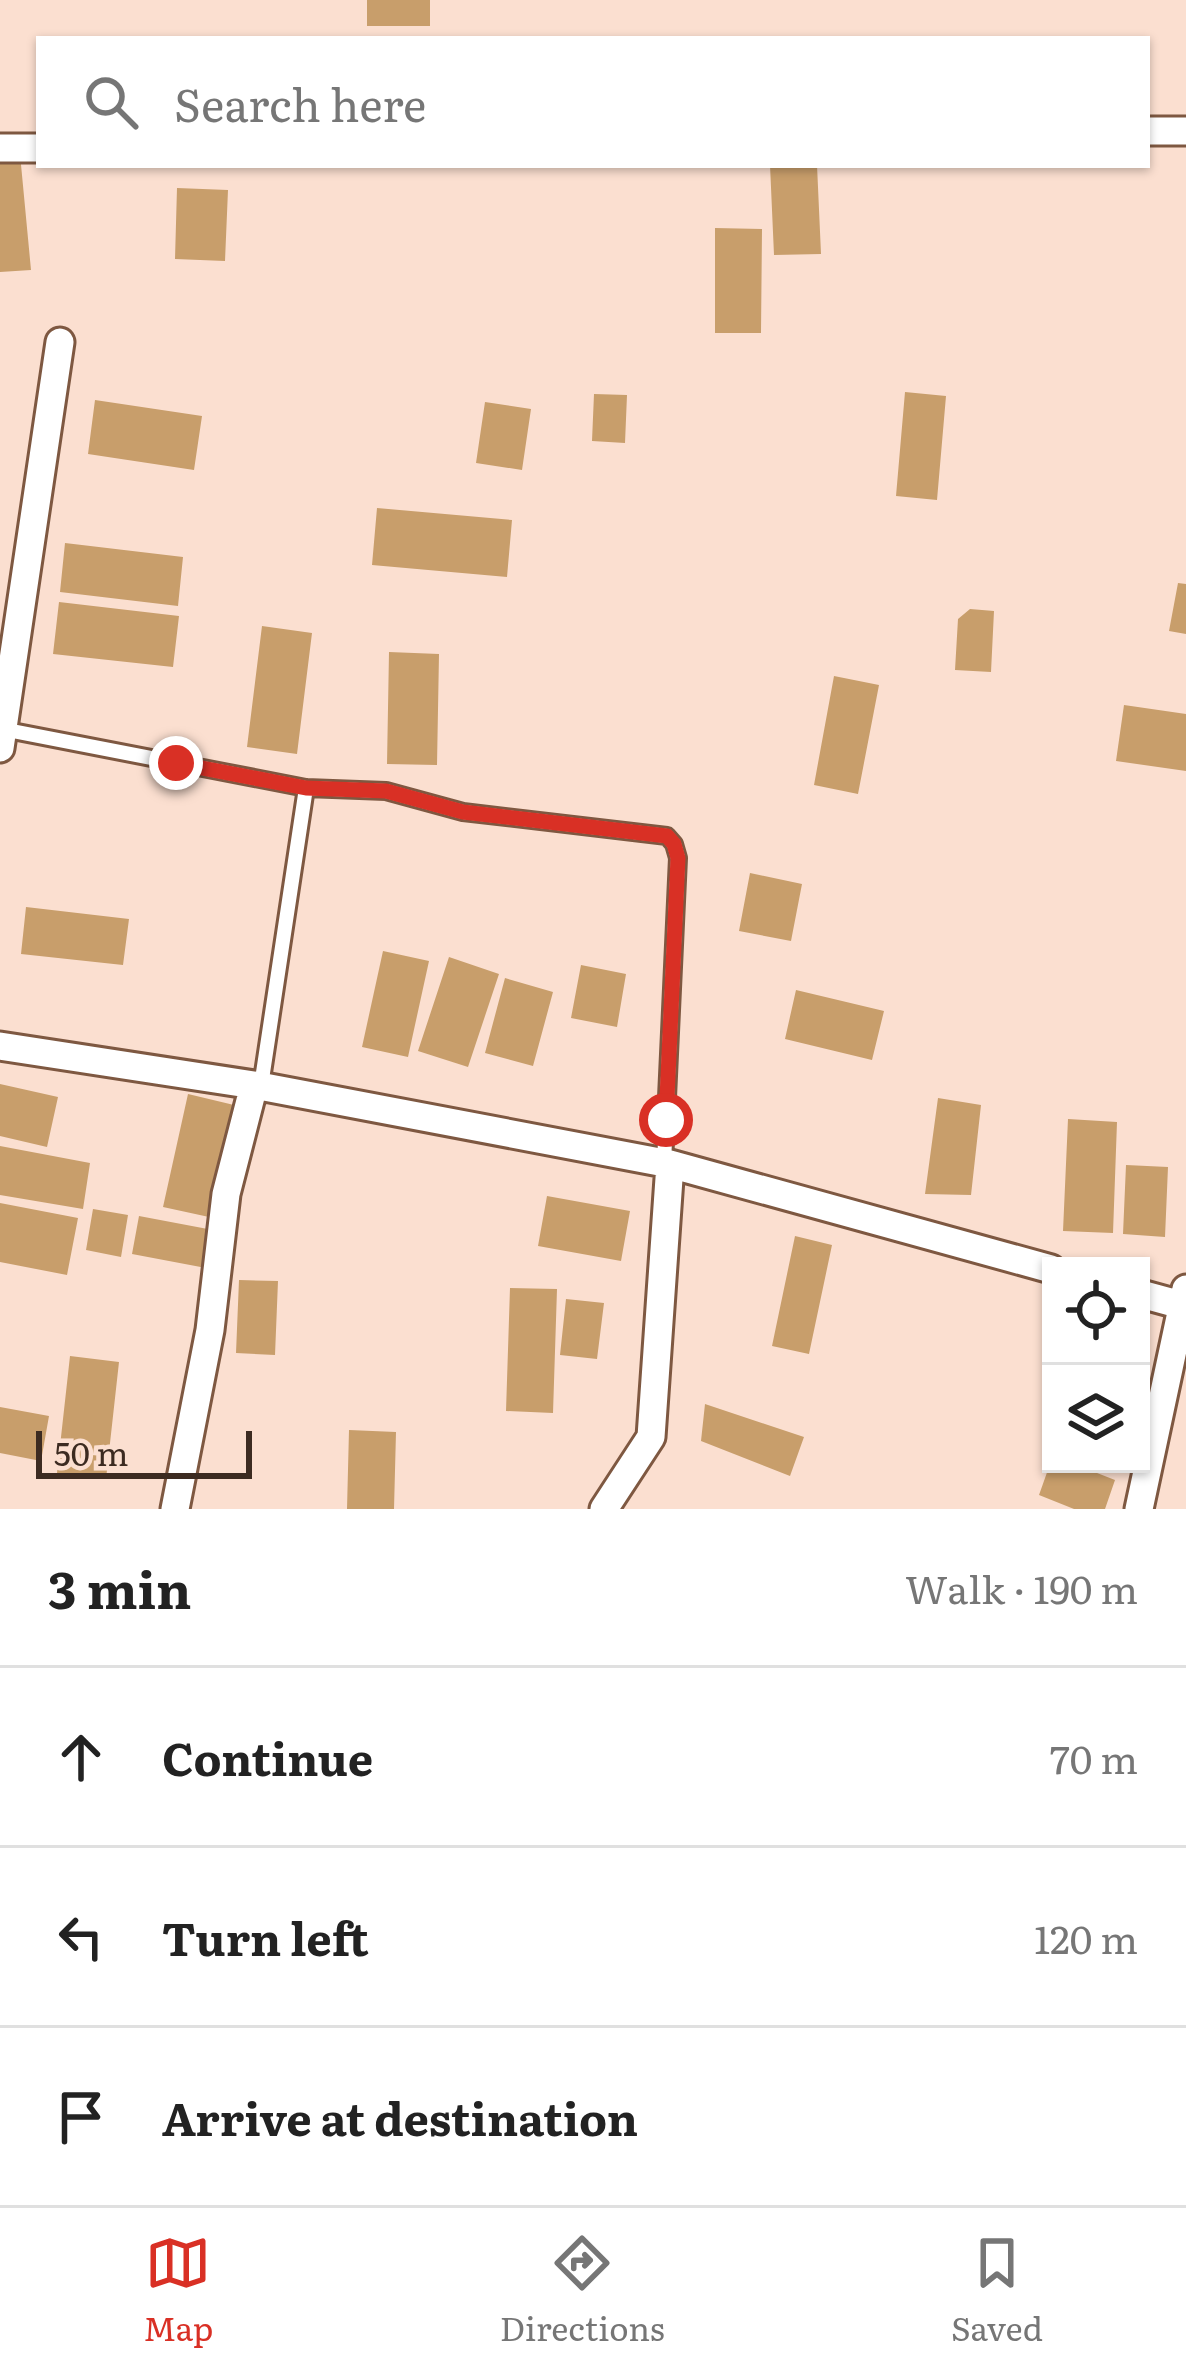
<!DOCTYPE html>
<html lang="en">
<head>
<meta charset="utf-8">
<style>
	body { margin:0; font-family:Literata,serif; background:#f2f2f2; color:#222 }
	.controls { position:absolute; right:36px; bottom:36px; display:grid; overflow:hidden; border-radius:0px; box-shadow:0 3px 9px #0004 }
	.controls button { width:108px; height:108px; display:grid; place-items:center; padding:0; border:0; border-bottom:3px solid #e0e0e0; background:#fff; color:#222; font:60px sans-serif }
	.scale { position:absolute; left:36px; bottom:30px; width:216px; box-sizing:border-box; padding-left:12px; border:6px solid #3c2b21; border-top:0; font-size:33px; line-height:42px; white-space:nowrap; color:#3c2b21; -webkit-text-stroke:9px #fbdfd0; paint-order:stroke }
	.stop { position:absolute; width:36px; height:36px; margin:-27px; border:9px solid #d93025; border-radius:50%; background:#fff }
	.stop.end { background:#d93025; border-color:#fff; box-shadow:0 3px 12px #0008 }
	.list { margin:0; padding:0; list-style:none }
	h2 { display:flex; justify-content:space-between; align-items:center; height:156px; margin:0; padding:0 48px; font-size:51px }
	h2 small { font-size:39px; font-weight:400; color:#767676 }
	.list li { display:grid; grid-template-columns:78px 1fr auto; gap:36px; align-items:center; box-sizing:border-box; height:180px; padding:0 48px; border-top:3px solid #e0e0e0 }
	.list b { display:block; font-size:45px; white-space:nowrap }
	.list em { font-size:39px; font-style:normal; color:#767676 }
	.icon { flex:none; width:66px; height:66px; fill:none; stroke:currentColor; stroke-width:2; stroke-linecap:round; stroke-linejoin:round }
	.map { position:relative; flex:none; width:1186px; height:1509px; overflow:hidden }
	.search { position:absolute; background:#fff; box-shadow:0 3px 9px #0004; left:36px; right:36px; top:36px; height:132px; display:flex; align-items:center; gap:30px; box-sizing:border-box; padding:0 42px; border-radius:0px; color:#767676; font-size:45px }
	.sheet { height:696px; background:#fff }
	nav { display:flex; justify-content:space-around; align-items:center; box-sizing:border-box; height:168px; border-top:3px solid #e0e0e0; background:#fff; font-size:33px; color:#767676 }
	nav a { display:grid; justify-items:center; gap:6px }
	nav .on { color:#d93025 }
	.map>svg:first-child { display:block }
	.building { fill:#c89e6b }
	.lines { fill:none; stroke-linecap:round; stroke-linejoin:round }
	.lane-casing { stroke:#7e5841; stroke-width:20 }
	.street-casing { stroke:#7e5841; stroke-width:33 }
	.lane { stroke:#fff; stroke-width:14 }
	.street { stroke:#fff; stroke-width:27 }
	.route { stroke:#d93025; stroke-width:15 }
</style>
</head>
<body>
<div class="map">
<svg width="1186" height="1509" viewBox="0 0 1186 1509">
	<rect width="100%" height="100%" fill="#fbdfd0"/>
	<!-- building -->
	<path class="building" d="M367 0H430V26H367Z
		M20 154 31 270 0 272V155Z
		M770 165H817L821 254 774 255Z
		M177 188 228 190 225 261 175 259Z
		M715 228 762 229 761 333H715Z
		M905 392 946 396 937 500 896 496Z
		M594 394 627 395 625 443 592 441Z
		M95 400 202 416 194 470 88 454Z
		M485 402 531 409 522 470 476 463Z
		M377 508 512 520 507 577 372 565Z
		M65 543 183 557 178 606 60 592Z
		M1178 583 1186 584V634L1169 631Z
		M59 602 179 616 173 667 53 654Z
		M970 609 994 611 991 672 955 670 958 619Z
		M262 626 312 633 297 754 247 747Z
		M389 652 439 654 437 765 387 764Z
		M834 676 879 685 858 794 814 785Z
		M1124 705 1186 714V771L1116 761Z
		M750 873 802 884 791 941 739 931Z
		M26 907 129 919 123 965 21 954Z
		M383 951 429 961 408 1057 362 1047Z
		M449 957 499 974 468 1067 418 1051Z
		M581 965 626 974 617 1027 571 1018Z
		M505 978 553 992 533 1066 485 1053Z
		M796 990 884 1011 872 1060 785 1039Z
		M0 1084 58 1097 47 1147 0 1136Z
		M188 1094 234 1105 209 1217 163 1207Z
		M938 1098 981 1105 971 1195 925 1194Z
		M1068 1119 1117 1122 1113 1233 1063 1231Z
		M0 1146 90 1163 83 1209 0 1195Z
		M1126 1165 1168 1167 1165 1237 1123 1234Z
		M547 1196 630 1211 621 1261 538 1246Z
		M0 1203 78 1218 67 1275 0 1262Z
		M93 1209 128 1215 121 1257 86 1250Z
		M139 1216 213 1230 206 1268 132 1254Z
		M795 1236 832 1245 809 1354 772 1346Z
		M239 1280 278 1281 275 1355 236 1353Z
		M510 1288 557 1289 553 1413 506 1411Z
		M566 1299 604 1303 597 1359 560 1355Z
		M70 1356 119 1362 106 1479 57 1473Z
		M705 1404 804 1437 790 1476 701 1441Z
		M0 1407 49 1416 41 1461 0 1453Z
		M349 1430 396 1432 394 1509H347Z
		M1050 1464H1074L1115 1480 1105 1509H1074L1039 1495Z"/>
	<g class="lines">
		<!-- lane casing -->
		<g class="lane-casing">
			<path id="lane" d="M2 729 306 788 386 791 463 812 667 836 674 844 678 858 664 1163
				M261 1086 306 788"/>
		</g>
		<!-- street casing -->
		<g class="street-casing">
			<path id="street" d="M1147 131H1186
				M0 148H39
				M0 748 60 342
				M0 1046 254 1085 226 1194 210 1330 175 1509
				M254 1085 670 1164 1051 1269
				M1141 1294 1185 1306
				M604 1509 651 1437 670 1164
				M1139 1509 1186 1289"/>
		</g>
		<!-- lane -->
		<use href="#lane" class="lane"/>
		<!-- street -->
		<use href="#street" class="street"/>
	</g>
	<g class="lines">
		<!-- route -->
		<path class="route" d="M176 763 306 788 386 791 463 812 667 836 674 844 678 858 666 1120"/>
	</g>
</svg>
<div class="controls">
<button><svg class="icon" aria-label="locate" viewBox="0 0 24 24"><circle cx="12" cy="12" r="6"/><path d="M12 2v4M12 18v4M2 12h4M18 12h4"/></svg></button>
<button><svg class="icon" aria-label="layers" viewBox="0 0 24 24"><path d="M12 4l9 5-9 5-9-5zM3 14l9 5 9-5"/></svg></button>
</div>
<div class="scale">50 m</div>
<div class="stop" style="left:666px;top:1120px"></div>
<div class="stop end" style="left:176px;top:763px"></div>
<div class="search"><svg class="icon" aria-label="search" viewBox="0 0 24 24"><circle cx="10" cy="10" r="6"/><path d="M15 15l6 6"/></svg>Search here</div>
</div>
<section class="sheet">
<h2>3 min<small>Walk · 190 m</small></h2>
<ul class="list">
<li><svg class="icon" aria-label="ahead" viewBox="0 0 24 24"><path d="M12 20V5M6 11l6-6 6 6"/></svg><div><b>Continue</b></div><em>70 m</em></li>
<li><svg class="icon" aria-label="left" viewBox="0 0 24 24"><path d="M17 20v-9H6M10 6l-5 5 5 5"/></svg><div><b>Turn left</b></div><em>120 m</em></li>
<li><svg class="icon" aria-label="arrive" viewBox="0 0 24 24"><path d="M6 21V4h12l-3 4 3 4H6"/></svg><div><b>Arrive at destination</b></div></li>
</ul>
</section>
<nav>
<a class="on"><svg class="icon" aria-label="map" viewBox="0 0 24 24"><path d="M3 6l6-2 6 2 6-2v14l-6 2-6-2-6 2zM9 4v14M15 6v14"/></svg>Map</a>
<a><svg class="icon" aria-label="directions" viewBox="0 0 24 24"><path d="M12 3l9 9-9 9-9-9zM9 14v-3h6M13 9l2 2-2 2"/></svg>Directions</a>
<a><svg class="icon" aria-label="saved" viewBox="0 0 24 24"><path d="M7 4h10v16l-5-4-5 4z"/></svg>Saved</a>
</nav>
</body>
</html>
